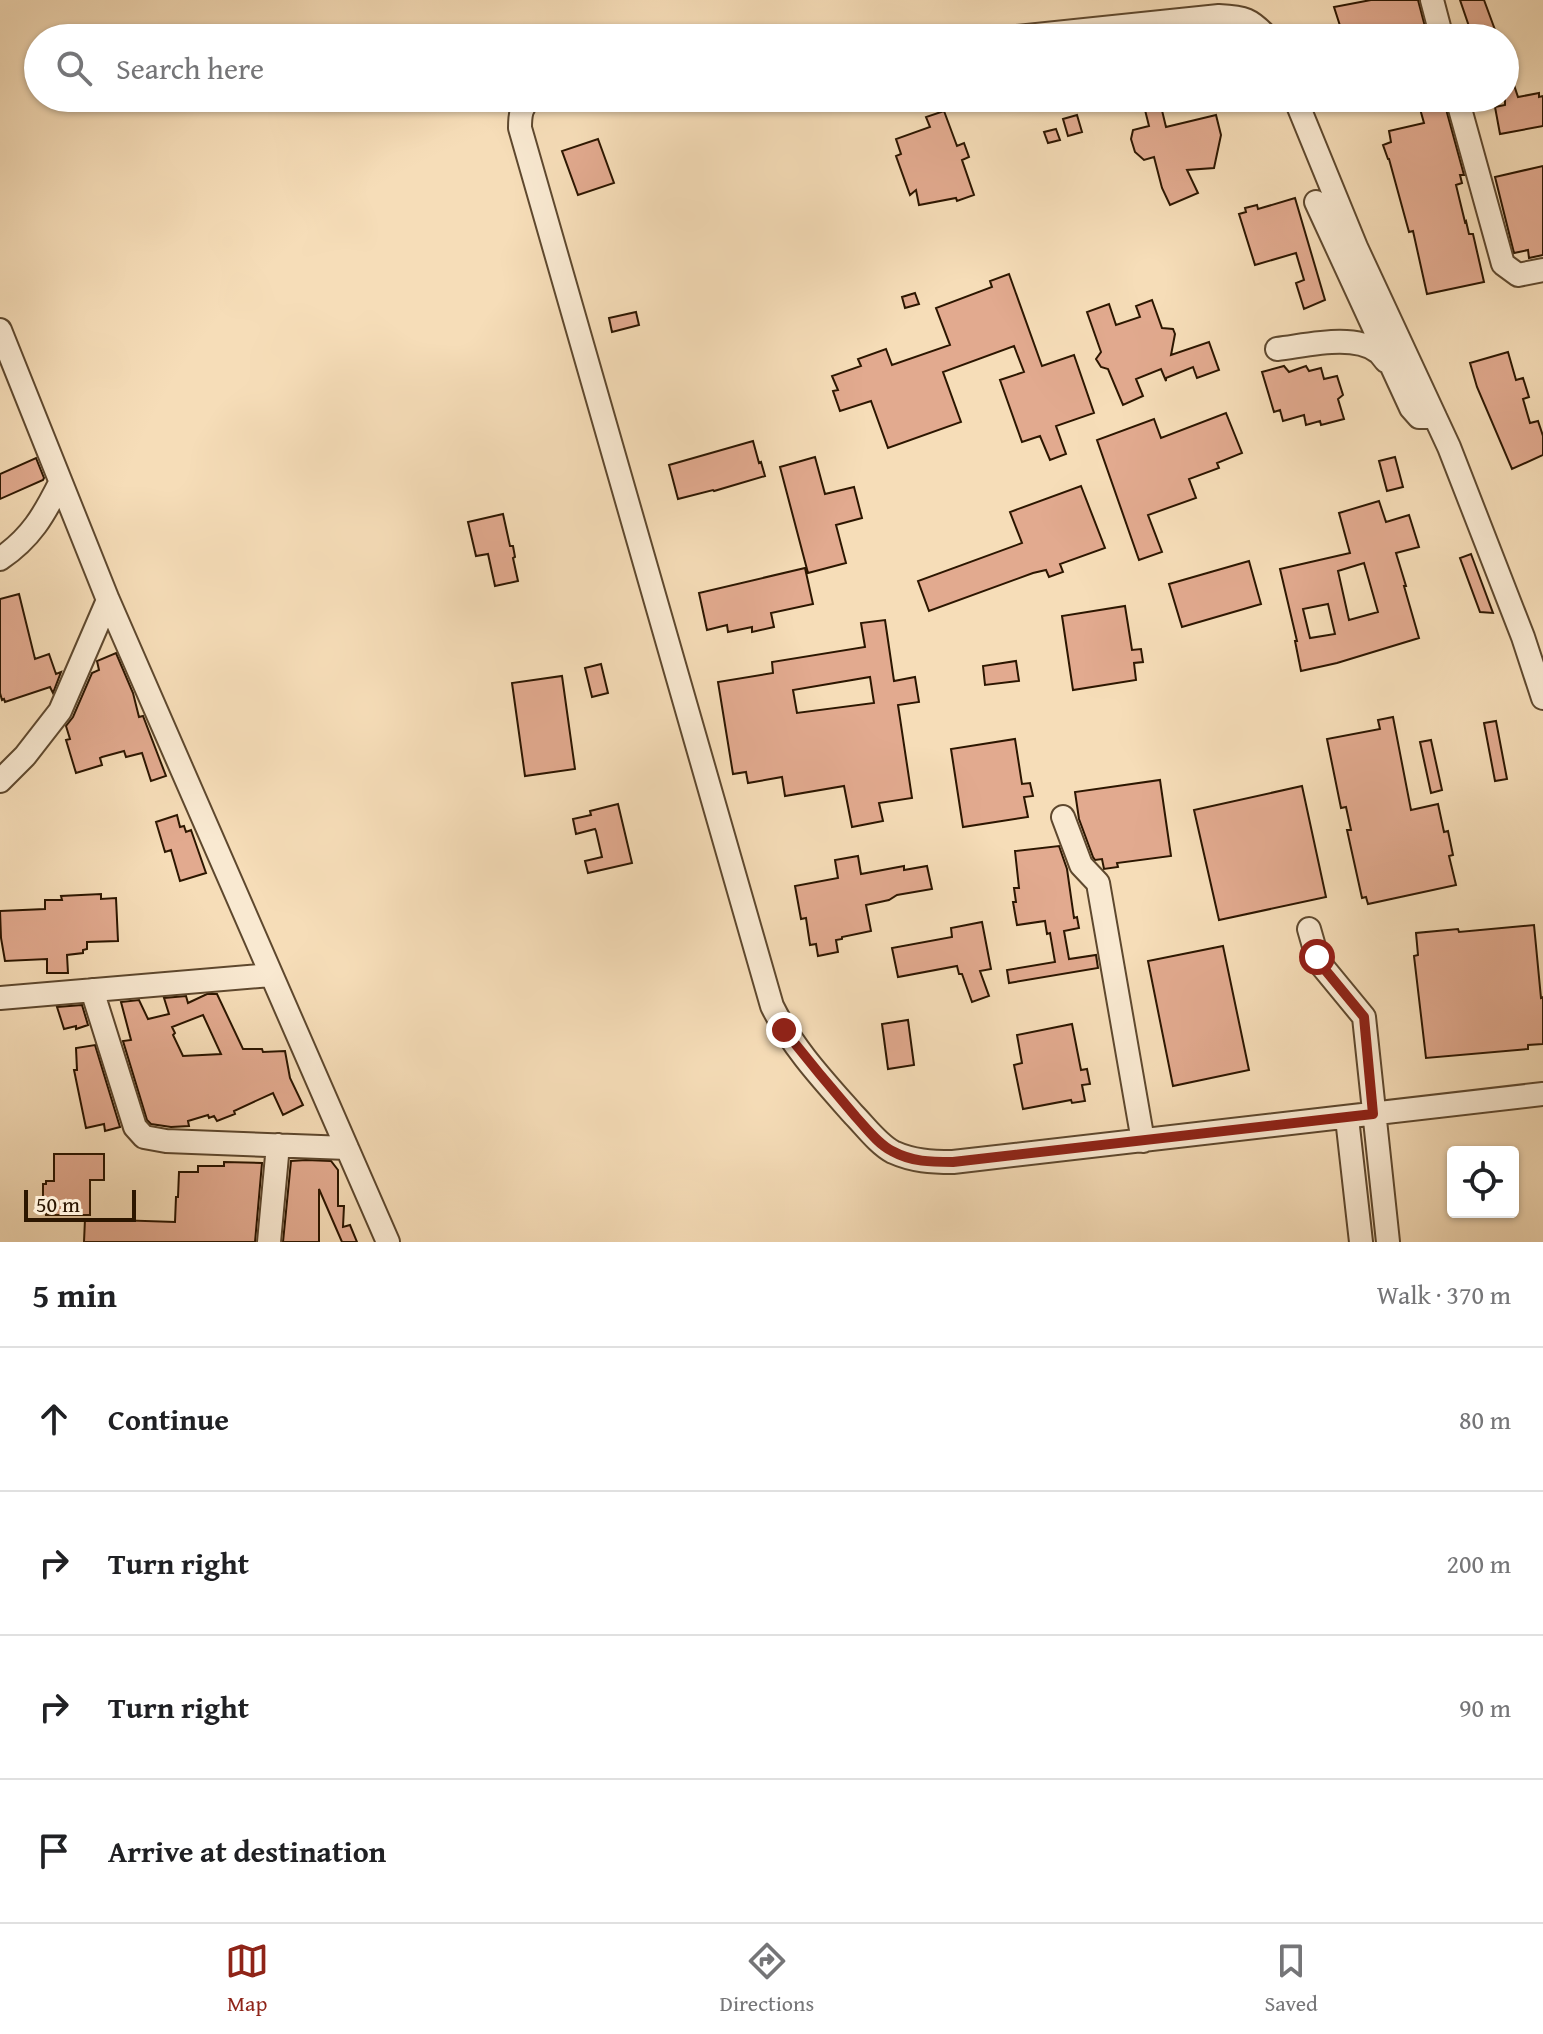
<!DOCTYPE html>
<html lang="en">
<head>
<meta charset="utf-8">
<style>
	body { margin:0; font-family:"Gentium Book Plus",serif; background:#f2f2f2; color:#202124 }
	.controls { position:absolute; right:24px; bottom:24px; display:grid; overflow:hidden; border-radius:8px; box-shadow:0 2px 6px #0004 }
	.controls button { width:72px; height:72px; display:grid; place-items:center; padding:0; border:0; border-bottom:2px solid #e0e0e0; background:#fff; color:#202124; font:40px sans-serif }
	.scale { position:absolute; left:24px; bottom:20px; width:112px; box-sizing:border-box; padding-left:8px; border:4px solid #2c1600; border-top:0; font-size:22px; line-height:28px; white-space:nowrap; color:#2c1600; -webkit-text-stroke:6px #f9e9d1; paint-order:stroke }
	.stop { position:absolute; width:24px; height:24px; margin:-18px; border:6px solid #8f2418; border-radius:50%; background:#fff }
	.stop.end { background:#8f2418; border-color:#fff; box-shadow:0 2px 8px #0008 }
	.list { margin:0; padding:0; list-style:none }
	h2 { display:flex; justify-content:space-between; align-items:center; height:104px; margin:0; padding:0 32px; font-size:34px }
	h2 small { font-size:26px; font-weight:400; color:#757577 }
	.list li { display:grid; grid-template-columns:52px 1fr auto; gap:24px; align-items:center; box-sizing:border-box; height:144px; padding:0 32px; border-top:2px solid #e0e0e0 }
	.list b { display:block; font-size:30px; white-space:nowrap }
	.list em { font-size:26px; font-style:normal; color:#757577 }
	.icon { flex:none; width:44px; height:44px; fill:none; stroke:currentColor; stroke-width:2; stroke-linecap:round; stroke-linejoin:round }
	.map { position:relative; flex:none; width:1543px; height:1242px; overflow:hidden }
	.search { position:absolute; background:#fff; box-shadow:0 2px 6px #0004; left:24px; right:24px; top:24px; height:88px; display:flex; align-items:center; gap:20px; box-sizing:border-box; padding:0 28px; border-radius:44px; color:#757577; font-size:30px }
	.sheet { height:680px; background:#fff }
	nav { display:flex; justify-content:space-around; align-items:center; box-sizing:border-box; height:112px; border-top:2px solid #e0e0e0; background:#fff; font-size:22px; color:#757577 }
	nav a { display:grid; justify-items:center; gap:4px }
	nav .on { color:#8f2418 }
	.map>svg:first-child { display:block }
	.building { fill:#e2aa8f; stroke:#2c1600; stroke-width:2; fill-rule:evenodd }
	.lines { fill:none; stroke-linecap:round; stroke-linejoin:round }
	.minor-casing { stroke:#5e482e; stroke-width:26 }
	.minor { stroke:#f9e9d1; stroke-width:22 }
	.route { stroke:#8f2418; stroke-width:10 }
</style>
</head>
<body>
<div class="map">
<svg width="1543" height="1242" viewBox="0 0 1543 1242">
	<rect width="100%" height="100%" fill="#f6ddb8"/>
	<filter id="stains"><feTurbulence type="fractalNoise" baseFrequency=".0025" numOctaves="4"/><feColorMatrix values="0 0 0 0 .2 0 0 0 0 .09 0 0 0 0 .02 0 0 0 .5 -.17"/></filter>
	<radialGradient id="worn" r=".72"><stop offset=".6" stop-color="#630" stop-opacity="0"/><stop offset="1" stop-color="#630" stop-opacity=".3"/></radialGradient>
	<!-- building -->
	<path class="building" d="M1371 0H1418L1428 38H1376L1374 31 1358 35 1357 30 1343 35 1334 7Z
		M1460 0H1484L1498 38H1473Z
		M1505 64H1507L1518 97 1539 93V97L1543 96V126L1500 134 1495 107 1505 105Z
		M1142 98H1159L1166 127 1216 115 1221 135 1214 168 1187 170 1198 193 1170 205 1162 188 1154 157 1144 160 1135 152 1131 139 1133 130 1149 126Z
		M1417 98H1443L1464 175H1460L1462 183 1456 185 1465 222 1466 221 1469 234H1473L1484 282 1427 294 1413 231 1409 232 1389 159H1388L1383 145 1391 142 1389 131 1424 123Z
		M944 111 957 146 964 143 969 157 962 160 974 195 957 201 956 198 919 205 916 190 910 195 896 156 901 154 896 139 930 127 926 117Z
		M1077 115 1082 132 1068 136 1063 119Z
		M1056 129 1060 140 1048 143 1044 132Z
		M598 139 614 183 578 195 562 151Z
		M1543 166V255L1529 258 1528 250 1514 253 1495 177Z
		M1295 198 1325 300 1304 309 1296 283 1304 280 1296 253 1255 265 1239 214 1246 212 1245 208 1257 205 1258 209Z
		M1009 274 1042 366 1074 355 1094 413 1056 426 1066 454 1050 460 1040 436 1022 442 1000 380 1024 372 1014 346 943 372 961 422 888 448 871 401 840 411 833 391 838 390 832 376 861 366 858 359 886 349 892 365 950 345 936 308 992 287 990 281Z
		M915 293 919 304 905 308 902 297Z
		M1152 300 1162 328 1173 329 1175 334 1171 355 1209 342 1219 370 1197 378 1193 367 1166 378V381L1161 369 1136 379 1143 396 1123 405 1108 369 1101 367 1096 359 1101 352 1087 312 1109 304 1116 325 1140 317 1136 306Z
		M636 312 639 325 612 332 609 318Z
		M1508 352 1516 380 1523 378 1529 397 1523 399 1530 423 1538 421 1543 436V455L1512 469 1477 387 1470 363Z
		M1284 366 1289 372 1306 366 1309 371 1321 368 1324 379 1337 376 1343 395 1338 399 1344 419 1321 425 1320 421 1306 425 1304 415 1283 421 1280 410 1274 412 1262 372Z
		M1226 413 1242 453 1217 463 1219 468 1189 479 1196 498 1148 515 1162 552 1139 560 1097 440 1154 419 1161 438Z
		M753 441 759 463 761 462 765 476 714 491 713 490 678 499 669 465Z
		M815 457 825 494 854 487 862 518 836 525 846 563 808 573 780 467Z
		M1395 457 1403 487 1387 491 1379 461Z
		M36 458 44 478 43 480 0 499V474Z
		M1081 486 1105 548 1060 564 1063 572 1049 577 1046 570 1033 573 929 611 918 581 1022 543 1010 512Z
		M1379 501 1386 522 1409 515 1419 547 1396 553 1406 586H1404L1419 638 1337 663 1301 671 1295 641H1297L1280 569 1350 553 1339 513ZM1364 563 1378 612 1349 620 1338 571ZM1328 604 1335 634 1310 638 1303 609Z
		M503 514 510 546H513L515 557 513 558 518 581 495 586 488 554 476 556 468 522Z
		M1471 554 1493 613 1480 612 1460 558Z
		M1249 561 1261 604 1182 627 1169 584Z
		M805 568 813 604 771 613 774 627 752 632V627L728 632 727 625 707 630 699 593Z
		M19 594 35 659 49 654 56 674 61 672 53 693 50 687 5 702 4 699 2 700 0 693V599Z
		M1125 606 1132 650 1141 649 1143 662 1134 663 1136 680 1073 690 1062 616Z
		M885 620 894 681 915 677 919 702 898 705 912 798 879 803 883 821 852 827 844 786 785 796 782 777 748 783 746 772 733 774 718 682 773 673 772 662 865 647 861 623ZM870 677 874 703 797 713 793 690Z
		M116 653 133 693 139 717 143 716 166 776 151 781 142 753 126 757 124 751 102 757 100 758 102 765 76 773 66 740 70 739 66 726 73 717 92 673 99 670 97 661Z
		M1016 661 1019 681 985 685 983 666Z
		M601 664 608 693 592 697 585 668Z
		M562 676 575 769 525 776 512 683Z
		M1393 717 1411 810 1438 804 1444 832 1448 831 1453 855 1449 856 1456 885 1368 904 1366 897 1362 898 1347 830H1351L1346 807 1341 808 1327 739 1380 729 1378 720Z
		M1496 721 1507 779 1495 781 1484 723Z
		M1015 739 1022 784 1030 783 1033 796 1024 797 1028 817 963 827 951 749Z
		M1431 740 1442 790 1431 793 1420 742Z
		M1160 780 1171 856 1117 863 1118 867 1104 869 1102 859 1095 860 1093 857 1079 819 1075 792Z
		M1302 786 1326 897 1219 920 1194 810Z
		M618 804 632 863 588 873 585 861 602 857 596 831 595 829 576 834 573 819 591 815 590 811Z
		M177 815 180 827 184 826 186 832 191 830 206 873 180 881 171 850 165 852 156 822Z
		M1059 846 1067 869 1074 918 1077 917 1079 928 1064 931 1069 959 1096 955 1098 968 1009 983 1007 970 1055 962 1050 933 1047 934 1045 921 1017 925 1013 902H1016L1014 888H1019L1015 851Z
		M858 856 861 874 904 866V870L927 866 932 889 897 895 889 900 866 905 871 931 842 937V939L836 940 838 952 818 956 816 944 810 945 806 918 801 919 795 886 838 878 835 860Z
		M101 894V899L116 898 118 941 87 942V949L83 950V953L67 955 68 973H47V959L5 961 1 938 0 911 45 909V900H62L61 896Z
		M982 922 991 969 980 971 989 996 972 1002 962 974H959L957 966 898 977 892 948 952 937 951 928Z
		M1534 925 1541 998 1543 997V1044L1528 1045V1049L1426 1058 1414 956 1418 955 1416 933 1458 929 1459 932Z
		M1223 946 1249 1070 1173 1086 1148 961Z
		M207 994H217L243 1049H262L263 1052 285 1051 290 1078 303 1105 283 1115 273 1093 234 1111 235 1114 217 1121 214 1116 209 1118 208 1115 188 1121 189 1126 171 1127 151 1124 147 1120 123 1041 131 1040 121 1002 139 1000 148 1019 169 1014 164 998 186 996 188 1003ZM203 1015 221 1054 183 1056 173 1035 175 1033 172 1027Z
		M82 1005 88 1025 76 1029V1026L64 1029 57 1007Z
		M908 1020 914 1065 888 1069 882 1024Z
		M1072 1024 1081 1070 1087 1069 1090 1084 1082 1085 1085 1101 1072 1103 1071 1100 1023 1109 1014 1065 1022 1063 1017 1035Z
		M95 1045 120 1127 105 1131 104 1124 86 1128 74 1070H77L76 1048Z
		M54 1154H104V1180H90V1215H46V1205H43V1184H46V1181H54Z
		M306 1160 331 1161 338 1170V1206H344L343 1227 350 1225 357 1242H342L319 1189V1242H283L291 1161Z
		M224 1162 262 1163 255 1242H84L85 1219 175 1222 176 1197H178L179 1172H198V1166H224Z"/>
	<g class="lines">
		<!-- minor casing -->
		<g class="minor-casing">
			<path id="minor" d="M1432 0 1442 38
				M1007 38 1219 16C1244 17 1251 19 1268 38
				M530 98C521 107 520 115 520 128L772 1006C792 1047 823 1080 853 1114 865 1126 878 1144 893 1152 913 1161 931 1162 953 1162L1543 1094
				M1295 98 1356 247 1449 447 1523 637 1543 698
				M1457 98 1503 264 1518 275 1543 270
				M1316 202 1411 408 1419 417H1435
				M0 330 108 600 388 1242
				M1277 349C1305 346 1354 333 1378 352 1381 354 1383 358 1386 361
				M0 559C31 538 44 515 60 483
				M0 781 25 756 60 711 108 600
				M1063 817 1081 865 1098 883 1143 1141
				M1309 929 1317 957 1322 966 1364 1017 1388 1242
				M92 990 135 1127 144 1137 166 1141 347 1148
				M0 998 271 975
				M1347 1118 1361 1242
				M269 1242 278 1145"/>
		</g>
		<!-- minor -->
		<use href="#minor" class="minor"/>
	</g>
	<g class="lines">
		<!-- route -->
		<path class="route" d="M784 1030C807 1059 831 1088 856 1117 866 1128 878 1144 892 1151 912 1162 931 1162 953 1162L1373 1114 1364 1017 1322 966 1317 957"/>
	</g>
	<rect width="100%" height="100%" filter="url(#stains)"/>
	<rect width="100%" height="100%" fill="url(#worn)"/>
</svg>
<div class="controls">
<button><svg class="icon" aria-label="locate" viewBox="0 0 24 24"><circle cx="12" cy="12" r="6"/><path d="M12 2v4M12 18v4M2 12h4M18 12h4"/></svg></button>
</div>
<div class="scale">50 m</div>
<div class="stop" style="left:1317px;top:957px"></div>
<div class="stop end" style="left:784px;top:1030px"></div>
<div class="search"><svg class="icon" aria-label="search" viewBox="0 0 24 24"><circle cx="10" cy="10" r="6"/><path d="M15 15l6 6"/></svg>Search here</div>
</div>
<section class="sheet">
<h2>5 min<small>Walk · 370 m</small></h2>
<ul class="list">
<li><svg class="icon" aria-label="ahead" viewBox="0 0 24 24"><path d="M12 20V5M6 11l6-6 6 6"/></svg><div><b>Continue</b></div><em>80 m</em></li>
<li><svg class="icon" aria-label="right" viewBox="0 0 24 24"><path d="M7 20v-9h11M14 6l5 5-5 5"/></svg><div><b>Turn right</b></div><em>200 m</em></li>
<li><svg class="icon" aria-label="right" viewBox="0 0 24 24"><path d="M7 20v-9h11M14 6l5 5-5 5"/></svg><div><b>Turn right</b></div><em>90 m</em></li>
<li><svg class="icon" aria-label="arrive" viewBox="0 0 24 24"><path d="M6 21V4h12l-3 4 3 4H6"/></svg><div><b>Arrive at destination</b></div></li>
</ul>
</section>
<nav>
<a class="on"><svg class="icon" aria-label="map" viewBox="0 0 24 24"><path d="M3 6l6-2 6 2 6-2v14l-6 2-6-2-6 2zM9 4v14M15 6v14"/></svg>Map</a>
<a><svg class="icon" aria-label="directions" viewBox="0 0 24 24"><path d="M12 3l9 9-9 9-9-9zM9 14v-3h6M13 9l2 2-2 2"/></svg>Directions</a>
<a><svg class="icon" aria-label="saved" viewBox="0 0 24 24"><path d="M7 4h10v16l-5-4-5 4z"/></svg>Saved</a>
</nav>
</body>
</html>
